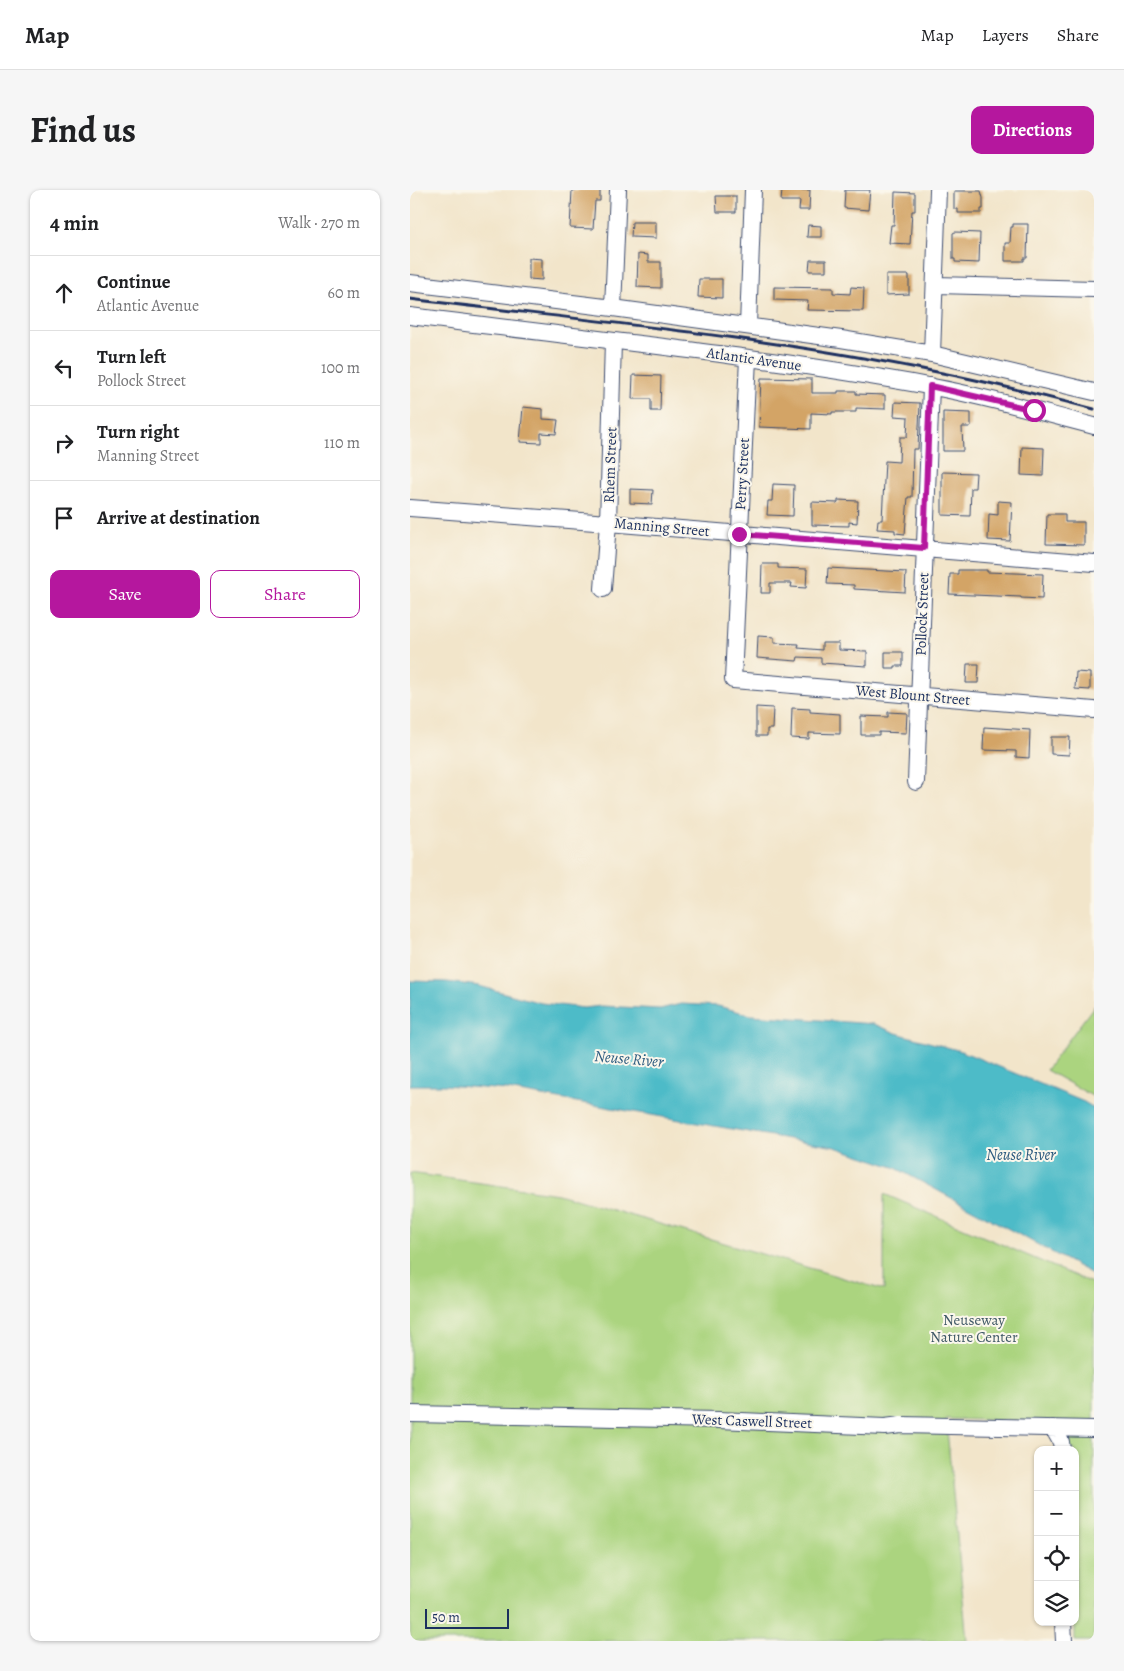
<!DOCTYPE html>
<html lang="en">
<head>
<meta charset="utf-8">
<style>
	body { margin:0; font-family:Alegreya,serif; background:#f6f6f6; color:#202124 }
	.controls { position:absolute; right:15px; bottom:15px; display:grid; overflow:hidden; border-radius:10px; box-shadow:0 1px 4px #0004 }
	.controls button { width:45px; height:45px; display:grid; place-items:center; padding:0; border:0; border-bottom:1px solid #e0e0e0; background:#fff; color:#202124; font:25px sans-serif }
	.scale { position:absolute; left:15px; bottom:12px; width:84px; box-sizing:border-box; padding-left:5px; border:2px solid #1b2f5e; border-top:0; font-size:14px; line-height:18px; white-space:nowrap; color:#1b2f5e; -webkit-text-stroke:4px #fbf7ec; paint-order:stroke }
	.stop { position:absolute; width:15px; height:15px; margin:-11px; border:4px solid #b5179e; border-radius:50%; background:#fff }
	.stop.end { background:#b5179e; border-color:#fff; box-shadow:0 1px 5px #0008 }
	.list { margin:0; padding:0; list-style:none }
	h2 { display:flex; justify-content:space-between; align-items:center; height:65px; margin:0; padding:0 20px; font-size:21px }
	h2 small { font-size:16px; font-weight:400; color:#757577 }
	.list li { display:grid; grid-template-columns:32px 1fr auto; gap:15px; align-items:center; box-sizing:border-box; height:75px; padding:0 20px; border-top:1px solid #e0e0e0 }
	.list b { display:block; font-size:19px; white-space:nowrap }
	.list p { margin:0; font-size:16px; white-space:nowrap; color:#757577 }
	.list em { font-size:16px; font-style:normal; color:#757577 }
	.actions { display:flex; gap:10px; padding:15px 20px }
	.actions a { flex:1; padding:11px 0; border:1px solid #b5179e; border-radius:10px; text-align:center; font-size:18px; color:#b5179e }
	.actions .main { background:#b5179e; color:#fff }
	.icon { flex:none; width:28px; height:28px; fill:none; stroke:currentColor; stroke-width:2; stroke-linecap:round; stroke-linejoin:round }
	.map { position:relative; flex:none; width:684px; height:1451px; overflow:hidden; border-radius:10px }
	header { display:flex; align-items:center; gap:30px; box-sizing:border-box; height:70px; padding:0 25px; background:#fff; border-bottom:1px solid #e0e0e0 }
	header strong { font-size:24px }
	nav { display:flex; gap:28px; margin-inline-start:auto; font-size:18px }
	.intro { display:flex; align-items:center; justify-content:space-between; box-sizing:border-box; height:120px; padding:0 30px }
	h1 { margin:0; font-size:35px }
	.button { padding:12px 22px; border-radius:10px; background:#b5179e; color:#fff; font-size:18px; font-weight:700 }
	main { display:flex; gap:30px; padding:0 30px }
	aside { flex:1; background:#fff; border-radius:10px; box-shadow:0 1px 4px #0004 }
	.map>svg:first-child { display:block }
	.green { fill:#abd47f; stroke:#63826e }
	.water { fill:#4ebbc8; stroke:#347593 }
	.building { fill:#d3a466 }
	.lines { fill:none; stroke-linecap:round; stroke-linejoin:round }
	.minor-casing { stroke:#3b4a6e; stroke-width:18 }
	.minor { stroke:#fff; stroke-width:16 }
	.rail { stroke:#1b2f5e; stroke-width:3 }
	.route { stroke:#b5179e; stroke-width:6 }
	.labels { text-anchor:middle; stroke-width:4; stroke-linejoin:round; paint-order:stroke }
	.street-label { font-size:15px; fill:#1b2f5e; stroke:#fbf7ec }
	.park-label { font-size:15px; fill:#3f5866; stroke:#fbf7ec }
	.water-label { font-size:16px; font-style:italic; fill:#2a597e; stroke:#fbf7ec }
</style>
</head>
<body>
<header>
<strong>Map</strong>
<nav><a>Map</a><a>Layers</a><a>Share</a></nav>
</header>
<div class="intro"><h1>Find us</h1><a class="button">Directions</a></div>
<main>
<aside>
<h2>4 min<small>Walk · 270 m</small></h2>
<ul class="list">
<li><svg class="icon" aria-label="ahead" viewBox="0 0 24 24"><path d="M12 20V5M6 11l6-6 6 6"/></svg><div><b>Continue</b><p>Atlantic Avenue</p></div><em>60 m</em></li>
<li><svg class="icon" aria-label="left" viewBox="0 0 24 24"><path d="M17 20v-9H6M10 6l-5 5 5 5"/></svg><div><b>Turn left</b><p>Pollock Street</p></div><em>100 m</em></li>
<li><svg class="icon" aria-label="right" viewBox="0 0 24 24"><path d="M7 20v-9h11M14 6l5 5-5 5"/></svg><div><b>Turn right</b><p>Manning Street</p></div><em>110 m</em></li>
<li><svg class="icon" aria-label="arrive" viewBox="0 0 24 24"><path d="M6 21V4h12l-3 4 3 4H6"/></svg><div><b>Arrive at destination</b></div></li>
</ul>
<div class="actions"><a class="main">Save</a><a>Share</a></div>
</aside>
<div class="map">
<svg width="684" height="1451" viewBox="0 0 684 1451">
	<rect width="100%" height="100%" fill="#fbf7ec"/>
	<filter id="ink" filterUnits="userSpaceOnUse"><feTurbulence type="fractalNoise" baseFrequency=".02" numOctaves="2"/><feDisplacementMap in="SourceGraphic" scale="10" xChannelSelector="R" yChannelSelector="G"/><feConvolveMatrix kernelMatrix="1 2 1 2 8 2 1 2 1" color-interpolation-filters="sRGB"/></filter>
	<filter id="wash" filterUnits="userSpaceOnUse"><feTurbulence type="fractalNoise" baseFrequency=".0096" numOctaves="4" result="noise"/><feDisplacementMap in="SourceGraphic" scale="20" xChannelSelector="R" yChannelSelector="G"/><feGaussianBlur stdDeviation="1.12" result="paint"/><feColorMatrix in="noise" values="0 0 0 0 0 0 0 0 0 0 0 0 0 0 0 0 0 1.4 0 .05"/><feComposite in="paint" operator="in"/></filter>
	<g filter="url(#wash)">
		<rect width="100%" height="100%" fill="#f2e5ca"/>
		<!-- green -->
		<path class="green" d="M684 816V907L636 880Z
			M0 983 148 1004 474 1100V1004L684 1094V1451H665V1260H660L659 1232 536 1229 557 1451H0Z"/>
		<!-- water -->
		<path class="water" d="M0 791 37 792 69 796 131 813 174 818 191 816 250 819 271 814 308 816 341 825 464 834 486 843 551 861 674 912 684 918V1085L484 977 425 957 98 900 34 895H0Z"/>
		<g id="blocks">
			<!-- building -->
			<path class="building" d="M162 0H190V11H185L183 39 160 38Z
				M372 0H400L399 20H389L390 11H371Z
				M435 0H460L458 20 434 18Z
				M544 1H571L573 8V19H571V23H548V19H544Z
				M485 2 505 3V21H502L500 54 479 53 481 35H484Z
				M306 6H326V22H307Z
				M222 32H246V48L221 47Z
				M603 34H618L617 68H614V71H595V53H600L601 37H603Z
				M398 35 411 36V47H397Z
				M545 42 570 43 569 73 545 72V69H543V43Z
				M228 64 238 65V72H251V98L227 97Z
				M119 68 132 69V90L119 89Z
				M400 70H416V81H399Z
				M476 85H499V104L476 105Z
				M289 89H312V108L288 107Z
				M364 97 423 98V103L440 104 441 97 454 98 453 121 397 120 398 111 364 110Z
				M223 185 251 186 250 221H241V209H222Z
				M351 188 402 189V203H428V201H446V204L475 205V219L446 218V222H422V224L401 223V239L349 237Z
				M485 212 510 213 508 259H503L502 307H498L495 344 485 343V340L467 339 468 330H472L475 271 489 272 490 247H497L498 227 484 226Z
				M113 217 133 219V229L148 230 146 244 131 243V253L110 252Z
				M533 222 561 223V237H552L553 261H533Z
				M612 257 634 258 633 286 611 285Z
				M532 282 566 283 565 298H561L560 326 532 325Z
				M363 294 384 295 383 326 357 325 358 311H362Z
				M220 299 243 300 242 314 220 313Z
				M428 310 448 311 447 333 439 332V336L402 335V312L428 313Z
				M588 311 602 312 600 351 578 350 579 324 588 325Z
				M637 324H655V332H674V355L636 354Z
				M352 374H368V378L397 379 396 398 381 397 382 393H360V403H351Z
				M418 378 496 382 495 402 444 399V395L417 394Z
				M548 380H577V382L633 384 632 409 611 408V407L539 404 540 384H548Z
				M348 446 364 447V453L389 454 388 458 412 460V453H429V460L457 461V476L411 473V468L388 467 387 471 347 468Z
				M475 462H493V476H485V478H475Z
				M557 474H569L568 493H556Z
				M666 482 680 483V500L665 499Z
				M346 517 363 518 362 539H357V546H346Z
				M382 518 400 519V522L430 524V544L399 543V549L381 548Z
				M478 522 497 523 496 543 469 542V545H451V526L478 527Z
				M574 537 620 540 619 568 606 567V561L573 560Z
				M641 547H660L659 565 641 564Z"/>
		</g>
	</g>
	<g filter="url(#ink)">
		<use href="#blocks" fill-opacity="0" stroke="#3b4a6e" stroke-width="1"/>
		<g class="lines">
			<!-- minor casing -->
			<g class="minor-casing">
				<path id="minor" d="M0 93 203 118 431 149 522 164 684 202
					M526 95 684 99
					M203 118 208 0
					M0 126C173 148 347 165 518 196 574 206 629 222 684 236
					M338 136 343 0
					M522 164 528 0
					M338 168 323 490 684 520
					M0 318 198 333 684 373
					M193 399 198 333 203 151
					M506 592 521 196
					M0 1224 309 1230 475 1237 491 1235 684 1239
					M643 1238 651 1252 652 1260
					M653 1432 654 1451"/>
			</g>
			<!-- minor -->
			<use href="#minor" class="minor"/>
			<!-- rail -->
			<path class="rail" d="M0 109C173 130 351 146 522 181 576 191 630 205 684 219"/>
		</g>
	</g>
	<g class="lines" filter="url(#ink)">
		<!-- route -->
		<path class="route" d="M329 344 514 358 520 196 624 220"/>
	</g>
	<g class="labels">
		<!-- street labels -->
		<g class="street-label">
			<text transform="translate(344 169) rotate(8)" y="5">Atlantic Avenue</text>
			<text transform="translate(200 275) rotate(-88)" y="5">Rhem Street</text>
			<text transform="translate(332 284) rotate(-87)" y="5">Perry Street</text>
			<text transform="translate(252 337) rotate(5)" y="5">Manning Street</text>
			<text transform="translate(512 424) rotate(-88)" y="5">Pollock Street</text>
			<text transform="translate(503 505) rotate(5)" y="5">West Blount Street</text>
			<text transform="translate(342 1231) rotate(2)" y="5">West Caswell Street</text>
		</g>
		<!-- park labels -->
		<g class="park-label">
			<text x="564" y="1135">Neuseway<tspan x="564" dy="17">Nature Center</tspan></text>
		</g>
		<!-- water labels -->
		<g class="water-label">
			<text transform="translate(219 868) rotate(5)" y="6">Neuse River</text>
			<text x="611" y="970">Neuse River</text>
		</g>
	</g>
</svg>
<div class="controls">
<button>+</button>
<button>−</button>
<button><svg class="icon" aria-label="locate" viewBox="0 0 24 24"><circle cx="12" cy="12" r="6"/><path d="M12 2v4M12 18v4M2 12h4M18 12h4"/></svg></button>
<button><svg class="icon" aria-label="layers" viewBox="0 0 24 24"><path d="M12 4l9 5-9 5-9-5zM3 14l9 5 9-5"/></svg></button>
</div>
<div class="scale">50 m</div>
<div class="stop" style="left:624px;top:220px"></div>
<div class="stop end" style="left:329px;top:344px"></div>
</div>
</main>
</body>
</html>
